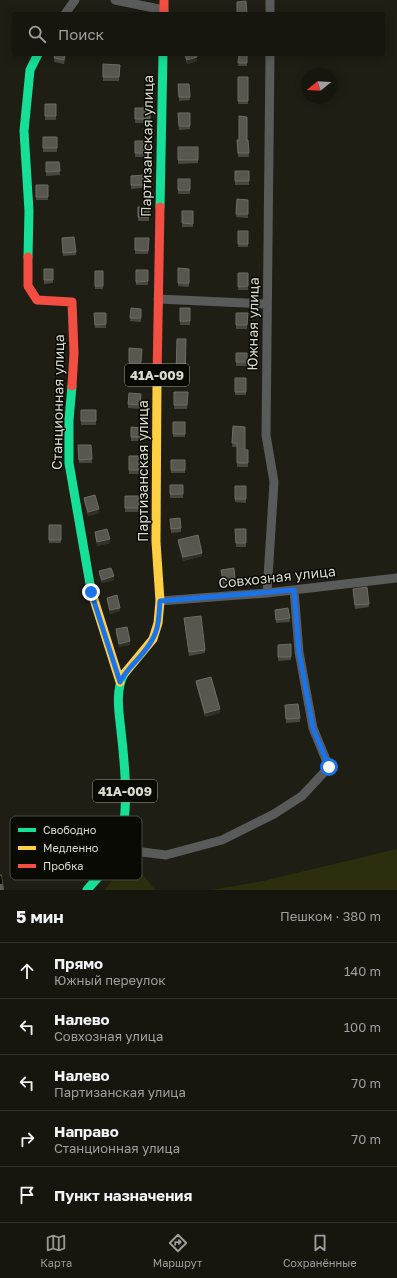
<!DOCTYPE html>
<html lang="ru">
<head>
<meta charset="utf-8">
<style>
	body { margin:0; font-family:"Golos Text",sans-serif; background:#1f1f18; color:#f1f3f6 }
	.compass { position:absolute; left:301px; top:68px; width:36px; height:36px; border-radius:50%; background:#16160f; box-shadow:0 2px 10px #0003; rotate:252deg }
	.stop { position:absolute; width:12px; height:12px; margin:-9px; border:3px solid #1a73e8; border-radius:50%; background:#fff }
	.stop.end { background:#1a73e8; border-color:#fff; box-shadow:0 1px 4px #0008 }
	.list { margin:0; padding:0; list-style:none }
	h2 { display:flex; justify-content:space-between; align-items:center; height:52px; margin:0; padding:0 16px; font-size:17px }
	h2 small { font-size:13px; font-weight:400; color:#9e9f9e }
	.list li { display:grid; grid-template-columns:26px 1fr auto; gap:12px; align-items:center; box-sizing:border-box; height:56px; padding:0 16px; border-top:1px solid #35352f }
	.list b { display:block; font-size:15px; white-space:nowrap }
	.list p { margin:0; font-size:13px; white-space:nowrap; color:#9e9f9e }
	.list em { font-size:13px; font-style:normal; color:#9e9f9e }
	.icon { flex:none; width:22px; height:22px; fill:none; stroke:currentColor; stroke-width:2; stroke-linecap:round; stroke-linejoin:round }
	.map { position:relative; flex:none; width:397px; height:890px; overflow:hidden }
	.search { position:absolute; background:#16160f; box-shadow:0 2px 10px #0003; left:12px; right:12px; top:12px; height:44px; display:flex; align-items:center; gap:10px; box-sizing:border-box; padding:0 14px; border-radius:4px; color:#9e9f9e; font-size:15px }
	.sheet { height:332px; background:#16160f }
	nav { display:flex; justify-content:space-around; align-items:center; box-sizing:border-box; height:56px; border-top:1px solid #35352f; background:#16160f; font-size:11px; color:#9e9f9e }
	nav a { display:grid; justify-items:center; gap:2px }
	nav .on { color:#98998e }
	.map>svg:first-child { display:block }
	.green { fill:#2d2e0e }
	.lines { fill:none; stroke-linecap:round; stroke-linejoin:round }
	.street { stroke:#595a5a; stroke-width:9 }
	.fast { stroke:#16e098; stroke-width:9 }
	.slow { stroke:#ffcf43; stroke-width:9 }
	.jam { stroke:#f24e42; stroke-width:9 }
	.rail-casing { stroke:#5a5b58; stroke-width:4 }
	.rail { stroke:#0a0a05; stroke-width:2.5; stroke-dasharray:8; stroke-linecap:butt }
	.wall { fill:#47473f }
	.shaded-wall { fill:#303027 }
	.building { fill:#57574f; stroke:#6b6c63 }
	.route { stroke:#1a73e8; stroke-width:5 }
	.labels { text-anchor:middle; stroke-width:3; stroke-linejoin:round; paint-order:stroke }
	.shield { fill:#0a0a05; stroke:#9c9c93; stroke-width:1 }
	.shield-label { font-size:13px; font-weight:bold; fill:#dadbd0 }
	.street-label { font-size:14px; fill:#dadbd0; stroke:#0a0a05 }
	.key { fill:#0a0a05; stroke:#484942; stroke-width:1 }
	.key-label { font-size:11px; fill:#dadbd0 }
</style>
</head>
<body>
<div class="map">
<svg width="397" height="890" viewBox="0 0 397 890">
	<rect width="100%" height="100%" fill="#1e1e14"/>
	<!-- green -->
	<path class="green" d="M397 849V890H212L263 881Z
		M131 859 155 890H104Z"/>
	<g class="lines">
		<!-- street -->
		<path class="street" d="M115 0 164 10
			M65 14 75 0
			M270 14V0
			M158 299 267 304
			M267 593 274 482 266 435 270 54
			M160 601 267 593 397 578
			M118 849 166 855 222 840 274 814 302 796 329 767 313 728 299 652 294 590"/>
		<!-- fast -->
		<path class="fast" d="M160 207 163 54
			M28 257 29 211 24 131 30 70 38 54
			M72 386 69 420V463L91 590
			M87 890C97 878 112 864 118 849 130 815 125 766 121 731 119 712 115 691 124 674"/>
		<!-- slow -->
		<path class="slow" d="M91 590 120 682
			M124 674 153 639 158 623 160 601 156 542 157 378"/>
		<!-- jam -->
		<path class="jam" d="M164 0V14
			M28 257V286L37 300 72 302 74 353 72 386
			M157 378 160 207"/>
		<!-- rail casing -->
		<g class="rail-casing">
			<path id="rail" d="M0 876 2 890"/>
		</g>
		<!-- rail -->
		<use href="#rail" class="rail"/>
	</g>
	<!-- wall -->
	<path class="wall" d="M55 54H66L64 64 54 62Z
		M184 54H196L197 61 187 64Z
		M239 54H247V66H238Z
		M103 64 120 65 119 81H103Z
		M238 77H248V104H238Z
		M178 84H189L190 100 179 101Z
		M45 104H56V120H45Z
		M135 108H150V123H135Z
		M178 113H190V129L179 130Z
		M43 137H57V152H43Z
		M237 140H248L249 157H238Z
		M135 141H149V157H135Z
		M178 147H198V163L178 164Z
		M46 162H59L60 175 46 176Z
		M235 171H249V185H235Z
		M131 176 144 185V188L131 189Z
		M178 179H190V194H178Z
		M36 185H48V200H36Z
		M237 199 248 200V218L236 217Z
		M138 207H149V221H138Z
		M182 211H193V227H182Z
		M238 231H248V247H238Z
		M62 238 76 252V255L63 256Z
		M135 238H149L148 254H135Z
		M178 268 189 269V287L178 286Z
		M44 269H53V283L44 284Z
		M136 270H148V285H136Z
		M95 271H103V289H95Z
		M238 273H248V290H238Z
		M131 308 141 309V322L130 321Z
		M180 308H190V325H180Z
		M94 313H106V328H95Z
		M236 313H248L247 329H236Z
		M177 339H186L185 379H176Z
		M129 348 142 349 141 366 129 365Z
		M236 353H247V366H236Z
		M235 378H246V395H235Z
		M174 392H188L187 409H174Z
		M141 397 140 409 128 408V404Z
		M81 410H96V425H81Z
		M173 422H185V437H173Z
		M233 426 245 450H248V467H237V447H232Z
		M142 428V441H131V437Z
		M78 445H91L92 463H79Z
		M129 456H140V474H129Z
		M171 460H185V473H171Z
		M170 485H183V498H170Z
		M235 486H246V503L235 502Z
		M125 496H139V512H125Z
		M84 498 99 513 88 516 84 501Z
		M170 519 181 528V532L171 533Z
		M49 525H61V543H49Z
		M235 529H246V547H236Z
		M95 532 110 543 97 546 95 535Z
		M178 540 202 556 183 561 178 543Z
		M221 570 235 579V583L223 585Z
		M99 571 114 580 102 583 99 575Z
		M353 589 369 604V607L355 609Z
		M107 598 120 611 110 614 107 601Z
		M275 610 290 618V622L276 623Z
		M184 618 205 650V653L189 656Z
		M116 629 130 645 119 647 116 633Z
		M291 644V660L278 661V645Z
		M196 681 220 713 205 717 196 684Z
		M285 705 300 718V722L286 723Z"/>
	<!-- shaded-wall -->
	<path class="shaded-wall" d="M197 57V61L187 64V60Z
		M99 509V513L88 516V512Z
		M110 539V543L97 546V542Z
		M202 553V556L183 561V557Z
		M114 576V580L102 583V580Z
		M120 608V611L110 614V610Z
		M130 641V645L119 647V644Z
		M220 709V713L205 717V713Z"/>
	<!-- building -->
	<path class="building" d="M246 1 247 14H237V2Z
		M55 54H65L64 60 54 58Z
		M185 54H196L197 57 187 60Z
		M239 54H247V63H238Z
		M103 64 120 65 119 77H103Z
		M238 77H248V101H238Z
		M178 84H189L190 97H179Z
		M45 104H56V116H45Z
		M135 108H150V119H135Z
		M178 113H190V126H179Z
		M239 116 247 117V140H248L249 153H238L237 140H239Z
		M43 137H57V148H43Z
		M135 141H149V153H135Z
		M178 147H198V160H178Z
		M46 162H59L60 171 46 172Z
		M235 171H249V181H235Z
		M144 175V185H131V176Z
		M178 179H190V190H178Z
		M36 185H48V197H36Z
		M237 199 248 200V214H236Z
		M138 207H149V217H138Z
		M182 211H193V224L182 223Z
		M238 231H248V244H238Z
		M74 237 76 252 63 253 62 238Z
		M135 238H149L148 251 135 250Z
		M178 268 189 269V283H178Z
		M44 269H53V280H44Z
		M136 270H148V281L136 282Z
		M95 271H103V286H95Z
		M238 273H248V286L238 287Z
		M131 308 141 309V318H130Z
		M180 308H190V321H180Z
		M94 313H106V324L95 325Z
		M236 313H248L247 325H236Z
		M177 339H186L185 376 176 375Z
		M129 348 142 349 141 362H129Z
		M236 353H247V362H236Z
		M235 378H246V392H235Z
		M174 392H188L187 405H174Z
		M129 393 141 394 140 405 128 404Z
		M81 410H96V421H81Z
		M173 422H185V434H173Z
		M233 426 245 427V450H248V463H237V443H232Z
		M131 427 142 428V437H131Z
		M78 445H91L92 459 79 460Z
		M129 456H140V470H129Z
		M171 460H185V470H171Z
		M170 485H183V494H170Z
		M235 486H246V499H235Z
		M95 495 99 509 88 512 84 498Z
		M125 496H139V508H125Z
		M180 518 181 528 171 529 170 519Z
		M49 525H61V540H49Z
		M107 529 110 539 97 542 95 532Z
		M235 529H246V543H236Z
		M198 535 202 553 183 557 178 540Z
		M111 568 114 576 102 580 99 571Z
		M234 568 235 579 223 581 221 570Z
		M367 587 369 604 355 605 353 589Z
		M117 595 120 608 110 610 107 598Z
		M288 608 290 618 276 620 275 610Z
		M201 616 205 650 189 652 184 618Z
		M127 627 130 641 119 644 116 629Z
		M291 644V657H278V645Z
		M211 677 220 709 205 713 196 681Z
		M298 704 300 718 286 719 285 705Z"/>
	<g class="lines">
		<!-- route -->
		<path class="route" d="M91 592 120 682C129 665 143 657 152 640 159 629 159 614 160 601L294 590 299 652 313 728 329 767"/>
	</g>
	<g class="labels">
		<!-- shield labels -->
		<g class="shield">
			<rect x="125" y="364" width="64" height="22" rx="3"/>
			<rect x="93" y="780" width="64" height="22" rx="3"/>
		</g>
		<g class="shield-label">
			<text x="157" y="380">41А-009</text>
			<text x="125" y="796">41А-009</text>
		</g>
		<!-- street labels -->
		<g class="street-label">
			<text transform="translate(147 146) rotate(-89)" y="5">Партизанская улица</text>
			<text transform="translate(253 324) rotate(-89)" y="5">Южная улица</text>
			<text transform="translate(58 402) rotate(-89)" y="5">Станционная улица</text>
			<text transform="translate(143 471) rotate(-90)" y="5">Партизанская улица</text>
			<text transform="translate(277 577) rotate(-6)" y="5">Совхозная улица</text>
		</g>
	</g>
	<!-- legend -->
	<rect x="10" y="816" width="132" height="64" rx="6" class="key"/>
	<rect x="18" y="828" width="18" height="4" fill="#16e098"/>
	<rect x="18" y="846" width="18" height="4" fill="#ffcf43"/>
	<rect x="18" y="864" width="18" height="4" fill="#f24e42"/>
	<g class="key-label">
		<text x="43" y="834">Свободно</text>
		<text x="43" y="852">Медленно</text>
		<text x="43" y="870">Пробка</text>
	</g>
</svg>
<svg class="compass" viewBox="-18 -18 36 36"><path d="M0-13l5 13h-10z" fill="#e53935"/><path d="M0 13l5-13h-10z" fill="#9e9f9e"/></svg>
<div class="stop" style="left:329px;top:767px"></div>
<div class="stop end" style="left:91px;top:592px"></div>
<div class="search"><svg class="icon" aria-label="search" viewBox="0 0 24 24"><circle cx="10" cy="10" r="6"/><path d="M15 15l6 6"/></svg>Поиск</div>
</div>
<section class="sheet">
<h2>5 мин<small>Пешком · 380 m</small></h2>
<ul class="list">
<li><svg class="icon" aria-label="ahead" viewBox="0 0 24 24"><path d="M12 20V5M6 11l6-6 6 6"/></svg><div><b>Прямо</b><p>Южный переулок</p></div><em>140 m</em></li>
<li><svg class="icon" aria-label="left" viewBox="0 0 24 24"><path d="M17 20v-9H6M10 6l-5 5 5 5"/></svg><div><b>Налево</b><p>Совхозная улица</p></div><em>100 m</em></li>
<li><svg class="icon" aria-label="left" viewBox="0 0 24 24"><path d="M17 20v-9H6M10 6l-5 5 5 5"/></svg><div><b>Налево</b><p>Партизанская улица</p></div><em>70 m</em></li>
<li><svg class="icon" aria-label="right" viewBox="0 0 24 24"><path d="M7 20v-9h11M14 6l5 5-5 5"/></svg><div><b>Направо</b><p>Станционная улица</p></div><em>70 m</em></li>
<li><svg class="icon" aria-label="arrive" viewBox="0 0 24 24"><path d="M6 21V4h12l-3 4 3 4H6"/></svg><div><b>Пункт назначения</b></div></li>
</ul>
</section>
<nav>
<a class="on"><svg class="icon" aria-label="map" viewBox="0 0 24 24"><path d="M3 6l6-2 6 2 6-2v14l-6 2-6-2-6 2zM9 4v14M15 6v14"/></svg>Карта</a>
<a><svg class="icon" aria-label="directions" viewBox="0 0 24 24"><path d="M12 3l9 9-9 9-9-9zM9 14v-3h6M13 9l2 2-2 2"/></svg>Маршрут</a>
<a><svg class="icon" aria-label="saved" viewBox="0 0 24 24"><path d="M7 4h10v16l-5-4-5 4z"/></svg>Сохранённые</a>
</nav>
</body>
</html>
